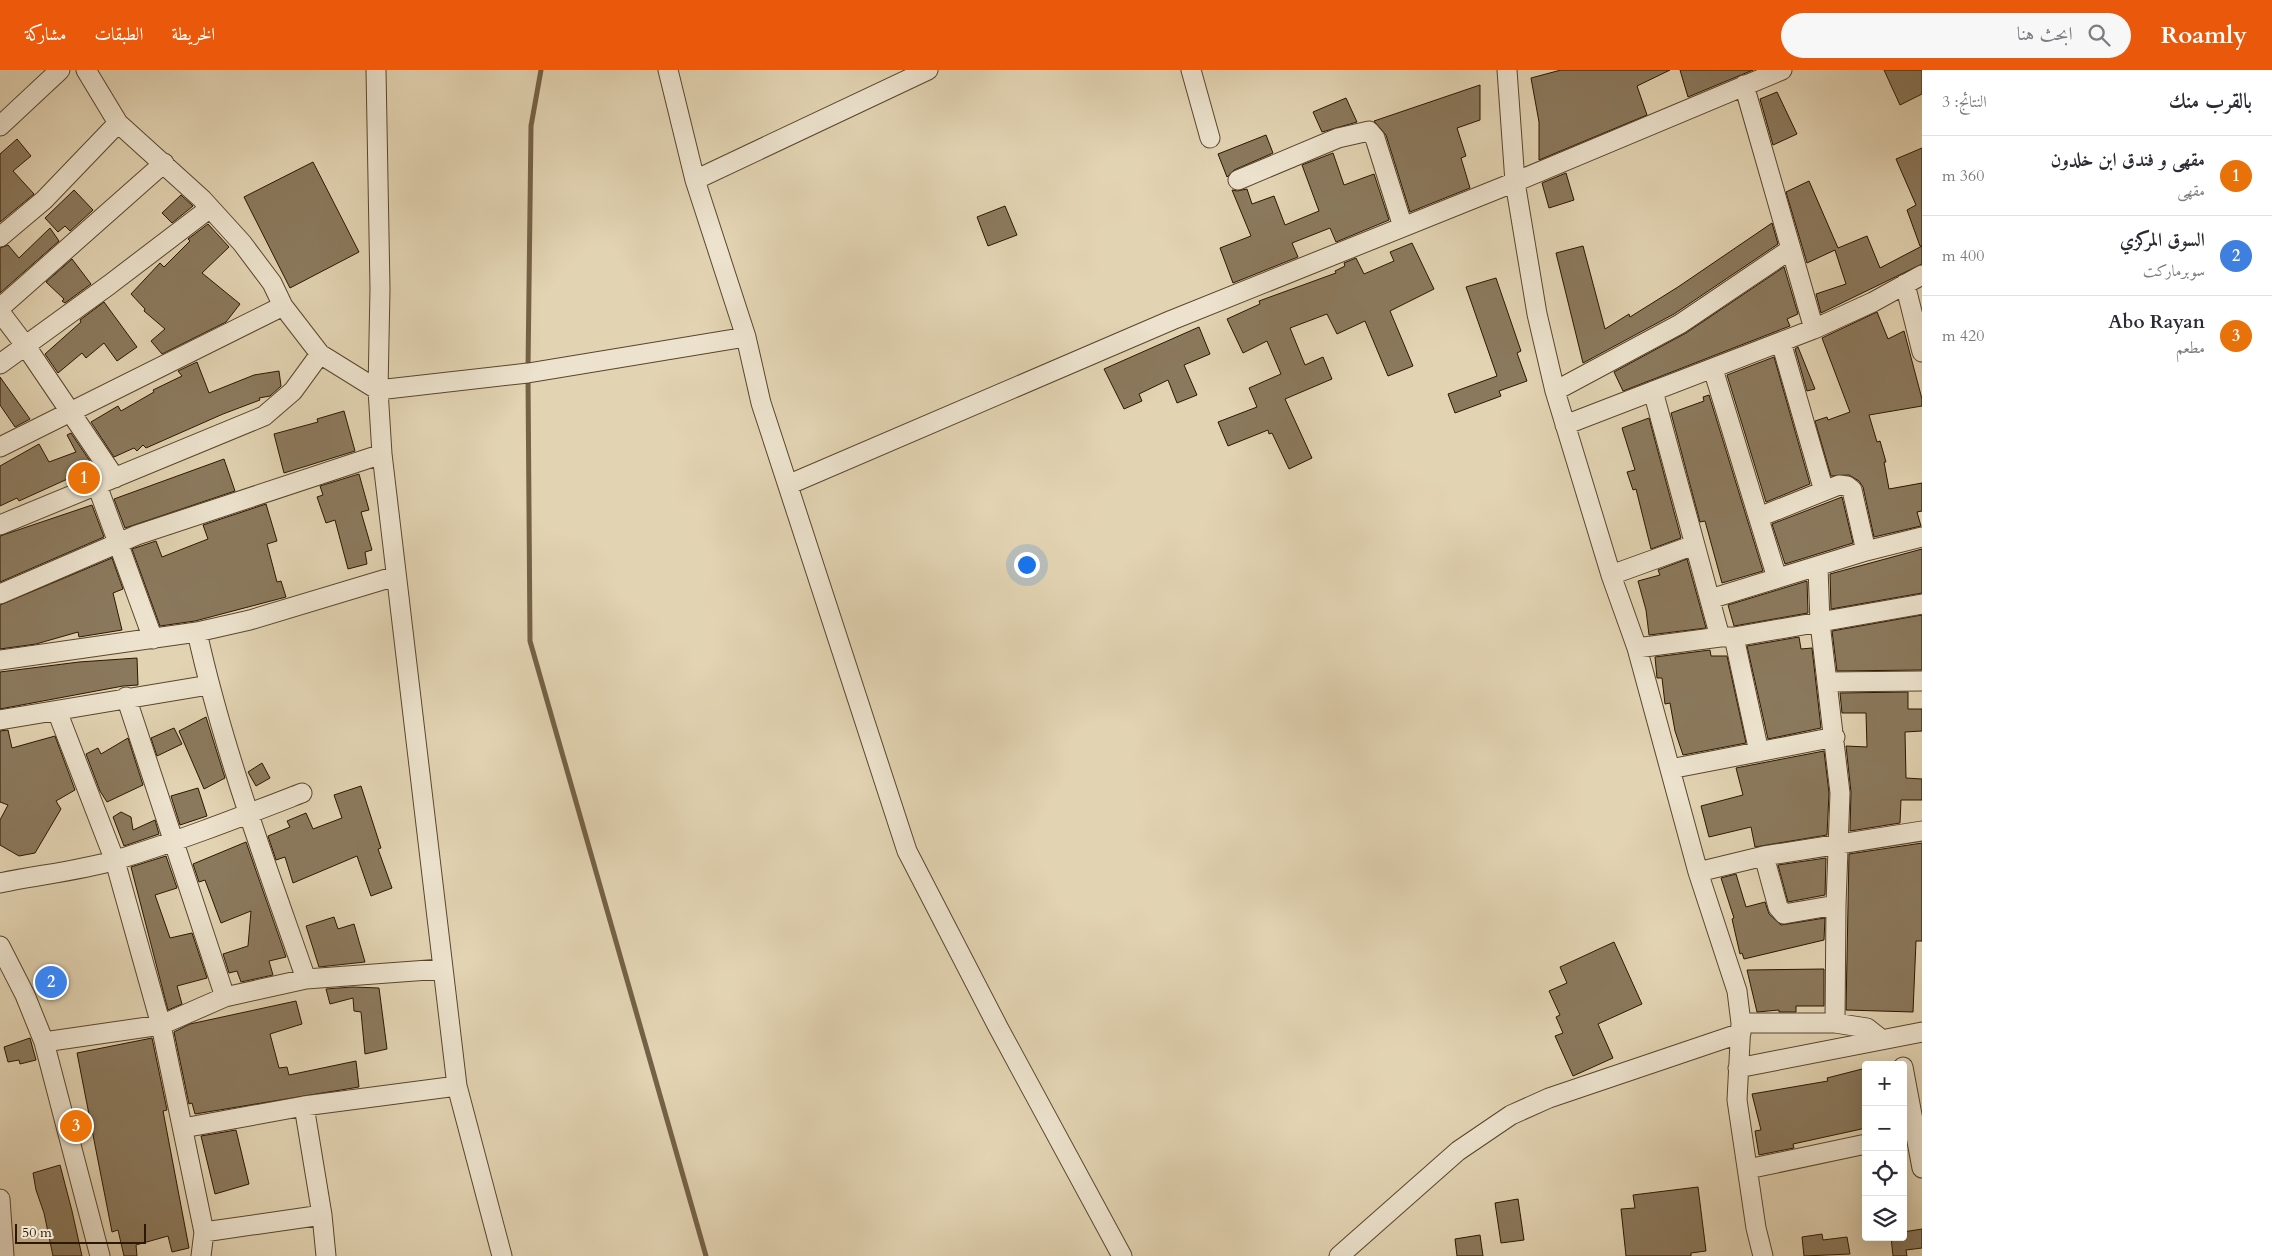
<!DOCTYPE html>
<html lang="ar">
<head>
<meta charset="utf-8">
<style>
	body { margin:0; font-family:Cardo,Amiri,serif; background:#f7f7f7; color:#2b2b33; direction:rtl }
	.controls { position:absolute; right:15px; bottom:15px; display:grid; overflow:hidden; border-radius:5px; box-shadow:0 5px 20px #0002 }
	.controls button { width:45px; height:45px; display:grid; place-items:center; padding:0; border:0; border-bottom:1px solid #e1e1e2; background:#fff; color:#2b2b33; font:25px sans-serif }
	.scale { position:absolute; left:15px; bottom:12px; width:131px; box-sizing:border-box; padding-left:5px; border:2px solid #2c1700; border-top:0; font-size:14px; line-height:18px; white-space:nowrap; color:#2c1700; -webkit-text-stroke:4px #ece2cd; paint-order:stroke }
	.you { position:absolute; left:1026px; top:494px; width:18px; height:18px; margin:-12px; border:4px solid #fff; border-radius:50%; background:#1a73e8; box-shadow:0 0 0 8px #1a73e833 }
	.badge { display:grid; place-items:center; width:32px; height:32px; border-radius:50%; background:#ea580c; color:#fff; font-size:16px; font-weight:700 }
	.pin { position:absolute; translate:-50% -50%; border:2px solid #fff; box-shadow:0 1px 5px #0006 }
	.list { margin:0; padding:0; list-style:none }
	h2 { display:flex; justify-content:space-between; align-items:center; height:65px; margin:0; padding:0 20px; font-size:21px }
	h2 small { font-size:16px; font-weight:400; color:#7c7c81 }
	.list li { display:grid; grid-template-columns:32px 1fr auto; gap:15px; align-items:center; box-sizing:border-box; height:80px; padding:0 20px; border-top:1px solid #e1e1e2 }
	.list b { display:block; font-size:19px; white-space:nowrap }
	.list p { margin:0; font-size:16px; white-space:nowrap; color:#7c7c81 }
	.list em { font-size:16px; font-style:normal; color:#7c7c81 }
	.icon { flex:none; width:28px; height:28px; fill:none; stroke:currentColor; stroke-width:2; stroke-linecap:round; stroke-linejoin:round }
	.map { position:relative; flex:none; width:1922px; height:1186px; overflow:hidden; direction:ltr }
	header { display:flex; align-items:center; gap:30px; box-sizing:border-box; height:70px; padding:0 25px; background:#ea580c; color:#fff }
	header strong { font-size:24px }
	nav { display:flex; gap:28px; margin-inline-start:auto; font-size:18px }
	.search { width:350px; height:45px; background:#f7f7f7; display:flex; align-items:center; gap:12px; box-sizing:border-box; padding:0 18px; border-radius:28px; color:#7c7c81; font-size:19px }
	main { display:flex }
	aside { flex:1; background:#fff }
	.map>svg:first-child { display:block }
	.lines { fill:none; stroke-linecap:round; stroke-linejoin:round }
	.stream { stroke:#746146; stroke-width:5 }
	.building { fill:#8b795d; stroke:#2c1700 }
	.minor-casing { stroke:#5a462c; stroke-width:21 }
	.minor { stroke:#ece2cd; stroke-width:19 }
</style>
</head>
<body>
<header>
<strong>Roamly</strong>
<div class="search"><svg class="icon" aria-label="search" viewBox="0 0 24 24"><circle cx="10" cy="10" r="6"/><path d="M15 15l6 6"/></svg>ابحث هنا</div>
<nav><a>الخريطة</a><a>الطبقات</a><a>مشاركة</a></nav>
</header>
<main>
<aside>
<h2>بالقرب منك<small>النتائج: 3</small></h2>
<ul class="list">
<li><span class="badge" style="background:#e8710a">1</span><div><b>مقهى و فندق ابن خلدون</b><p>مقهى</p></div><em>360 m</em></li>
<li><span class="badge" style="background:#3f7fe0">2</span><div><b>السوق المركزي</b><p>سوبرماركت</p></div><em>400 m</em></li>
<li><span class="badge" style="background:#e8710a">3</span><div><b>Abo Rayan</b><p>مطعم</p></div><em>420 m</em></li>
</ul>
</aside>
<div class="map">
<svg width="1922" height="1186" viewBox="0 0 1922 1186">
	<rect width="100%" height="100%" fill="#e2d3b2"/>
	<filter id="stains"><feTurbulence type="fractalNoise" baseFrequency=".004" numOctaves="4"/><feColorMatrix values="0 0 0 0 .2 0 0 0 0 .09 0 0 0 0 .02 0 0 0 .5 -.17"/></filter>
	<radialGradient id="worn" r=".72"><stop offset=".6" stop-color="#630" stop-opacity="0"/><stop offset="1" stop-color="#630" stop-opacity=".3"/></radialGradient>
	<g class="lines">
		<!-- stream -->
		<path class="stream" d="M528 299 531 56 541 0
			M528 307 530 571 706 1186"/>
	</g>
	<!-- building -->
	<path class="building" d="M1561 0H1670L1637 16 1647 45 1539 90V52L1531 8Z
		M1680 0H1753L1688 27Z
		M1884 0H1922V24L1900 35Z
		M1480 15V50L1457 58 1466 86 1461 88 1470 118 1410 142 1386 65 1374 51Z
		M1777 22 1797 64 1773 75 1760 29Z
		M1346 28 1357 52 1322 62 1313 42Z
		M1266 65 1273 83 1234 100 1227 107 1218 84Z
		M17 69 31 86 13 101 34 124 0 152V84Z
		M1922 78V176H1920L1907 140 1916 135 1896 89Z
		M1333 83 1344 115 1374 104 1389 150 1336 172 1330 158 1292 173 1298 187 1233 213 1220 178 1251 166 1232 120 1237 121 1247 119 1252 134 1274 126 1285 155 1319 141 1302 95Z
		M313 92 359 182 290 218 244 127Z
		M1566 103 1574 130 1549 138 1542 113Z
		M1809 111 1838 178 1867 166 1880 198 1922 176V194L1821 243 1816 224 1846 214 1835 180 1807 193 1786 122Z
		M74 120 93 140 70 161 65 156 58 162 45 148Z
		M181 125 193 136 172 153 162 143Z
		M1005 136 1017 165 988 176 977 147Z
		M1772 153 1778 174 1674 244 1583 293 1556 183 1583 176 1605 259 1629 244 1630 247 1678 217Z
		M208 154 229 177 202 203 240 234 226 252 162 284 151 271 165 259 144 241 145 239 131 224 160 193 164 197 190 171 188 169Z
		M50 158 59 171 0 223V178L8 175 19 188Z
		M1412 173 1434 219 1390 241 1413 296 1388 306 1365 251 1337 264 1327 244 1290 258 1305 295 1323 287 1332 309 1285 329 1312 388 1289 399 1272 363 1269 364 1268 360 1228 376 1218 352 1257 337 1249 318 1281 304 1267 271 1243 283 1227 249 1260 234 1259 231 1336 203 1335 201 1345 196 1344 193 1356 188 1364 204 1394 191 1390 182Z
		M72 189 91 214 65 233 62 231 64 229 46 212Z
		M1784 197 1798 244 1787 249 1790 256 1623 321 1614 302 1686 263Z
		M1496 208 1521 281 1517 283 1527 311 1499 321 1501 326 1455 343 1448 324 1497 306 1466 217Z
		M104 232 137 277 117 291 104 273 86 288 82 283 58 303 45 284 81 252 80 250Z
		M1877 242 1888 269 1904 261 1922 329V336L1869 345 1877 372 1880 371 1886 392H1884L1889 419 1922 413V441L1917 442 1921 456 1874 467 1863 417 1859 411 1849 405 1831 406 1815 351 1827 347 1828 350 1850 342 1822 268Z
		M1199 257 1210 284 1184 295 1197 325 1177 333 1168 310 1139 324 1142 331 1124 339 1104 299Z
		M1798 277 1815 319 1807 321 1795 279Z
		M1774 287 1810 414 1766 432 1727 305Z
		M197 292 209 323 254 305 279 301 281 316 270 326 259 328 260 330 223 344 146 378 143 375 137 381 134 378 114 387 91 352 118 336 121 341 154 322 153 320 182 306 178 301Z
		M0 307 30 349 15 357 0 335Z
		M1709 325 1763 501 1722 513 1705 451 1700 452 1671 343 1704 331 1703 327Z
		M344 341 355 381 284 403 274 364 318 352 317 349Z
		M1649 348 1681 468 1651 479 1636 419 1633 420 1627 402 1635 400 1622 358Z
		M71 363 94 397 19 431 17 428 0 436V396L39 374 49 392 76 382 67 365Z
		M224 389 235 421 125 458 114 429Z
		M359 404 369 440 361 442 372 480 365 482 367 494 348 499 335 450 326 453 317 427 323 425 320 416Z
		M1842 427 1853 473 1785 494 1772 454Z
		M266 434 277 471 267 474 277 512 281 511 286 527 195 551 160 556 132 479 156 471 162 487 208 469 203 455Z
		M92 435 104 467 0 512V466Z
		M1922 479V523L1831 539 1830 504Z
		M112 488 123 519 113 523 122 560 79 567 78 562 36 574 0 579V535Z
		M1687 489 1706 558 1649 565 1646 540 1638 511 1660 505 1658 500Z
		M1807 511 1808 543 1734 556 1728 535Z
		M1922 545V600L1837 601 1832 561Z
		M1799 567 1801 579 1812 578 1821 658 1768 669 1747 576Z
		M1710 580 1711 586H1727L1746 673 1683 685 1675 661 1670 633 1665 634 1662 608H1657L1655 587Z
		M137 588 138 615 123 616 0 639V602L79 592Z
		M1908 622V639H1922V661L1905 662 1906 708 1922 709V730H1901L1900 753 1850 761 1851 722 1846 676 1867 677 1866 643H1842L1840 623Z
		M206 647 225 708 204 719 179 661Z
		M174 658 182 674 157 686 151 668Z
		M8 660 12 678 55 666 75 720 56 731 61 739 35 783 19 786 0 775V750L8 735 0 732V661Z
		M128 668 143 715 107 732 100 721 86 684 98 678 101 684Z
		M1824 681 1829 723 1827 765 1755 777 1751 757 1709 767 1701 736 1743 725 1736 698Z
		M262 693 270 708 256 716 248 702Z
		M361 716 381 778 378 779 392 818 371 826 357 786 293 813 285 787 276 790 268 766 290 757 287 751 306 743 313 759 342 748 334 725Z
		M198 718 207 746 180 755 171 726Z
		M121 742 131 747 133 760 155 750 159 764 124 776 113 747Z
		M246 772 286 887 269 891 273 905 241 912 237 901 229 903 223 884 248 876 251 841 221 853 205 810 199 812 193 794Z
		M1922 773V871H1916L1913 942 1846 940 1849 784Z
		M166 786 177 818 155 825 170 868 192 863 207 908 177 916 182 934 168 940 131 797Z
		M1826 788 1825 825 1788 832 1778 795Z
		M1736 804 1746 837 1765 832 1769 844 1781 855 1825 848 1824 870 1744 889 1742 883 1740 884 1732 849 1734 848 1721 808Z
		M334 847 338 859 354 854 365 892 319 897 306 856Z
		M1614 872 1642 934 1598 954 1613 988 1573 1006 1555 966 1563 963 1556 947 1560 945 1549 921 1567 913 1560 897Z
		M1824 899V936H1796V942H1779V940L1757 942 1747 900Z
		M352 917 379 918 387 979 365 984 361 942 354 941 353 928 330 934 326 919Z
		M296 931 302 954 270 964 279 998 287 997 289 1005 356 991 359 1017 195 1044 192 1033 189 1034 174 962 190 954Z
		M30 968 36 990 20 994 19 990 8 992 4 977Z
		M152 968 167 1040 163 1041 189 1178 172 1182 168 1166 136 1175 137 1186H124L118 1160 112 1162 77 983Z
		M1866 998V1058L1793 1074 1794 1078 1759 1085 1755 1061 1761 1060 1752 1024 1828 1011 1827 1008Z
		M236 1060 249 1114 215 1124 201 1066Z
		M60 1095 72 1141 82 1186H53L44 1143 36 1120 33 1103Z
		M1698 1117 1706 1181 1691 1183V1186H1626L1621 1139 1635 1138 1633 1125Z
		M1518 1129 1524 1170 1501 1173 1495 1133Z
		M1922 1159V1178L1906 1180 1907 1186H1893L1891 1167H1903V1162Z
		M1822 1164 1823 1170 1847 1167 1850 1184 1804 1186 1802 1167Z
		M1480 1165 1483 1186H1457L1455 1169Z"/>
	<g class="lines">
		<!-- minor casing -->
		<g class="minor-casing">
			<path id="minor" d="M86 0 118 53 202 129 242 173 272 213 283 236 320 284 378 320 528 303 746 267
				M376 0 380 219 378 320 382 384 457 1016 502 1186
				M668 0 695 110 746 267 761 333 907 781 998 957 1122 1186
				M1191 0 1210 68
				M1507 0 1515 112 1537 244 1555 321 1611 505 1637 578 1698 802 1737 921 1741 953 1737 1030 1756 1158 1763 1186
				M1744 15 1814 259
				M0 56 60 0
				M695 110 928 0
				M1238 110 1338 68 1369 61 1375 68 1403 157
				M0 167 44 130 118 53
				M1905 214 1922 282
				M0 238 164 93
				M0 242 25 275 115 408
				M1781 272 1824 421
				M0 294 109 215 210 138
				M1713 299 1777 508
				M1555 321 1680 254 1791 179
				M1653 321 1720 567
				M1565 355 1814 259 1873 232 1922 205
				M0 377 283 236
				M790 414 1172 250 1515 112 1782 0
				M97 415 153 569
				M1759 447 1839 415 1847 416 1852 420 1866 481
				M0 455 264 346 293 321 320 284
				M1818 497 1820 553 1840 723 1836 835 1835 953
				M1611 505 1694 475
				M0 524 137 465 382 384
				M1710 529 1866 481 1922 467
				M197 562C223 680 266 794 306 909
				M1734 567 1759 682
				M1637 578 1720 567H1734L1922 534
				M0 590 197 562 250 550 396 506
				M1828 612 1922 611
				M126 627 225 927
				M57 641 115 791 161 955 204 1162 201 1186
				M0 650 209 615
				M1670 699 1835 667
				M1764 786 1778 837 1784 844 1836 835
				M1698 802 1764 786 1922 761
				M0 813C38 805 79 801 116 790 179 771 240 747 302 723
				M0 876 25 925 44 972 100 1186
				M1741 953H1835L1867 958 1881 969
				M44 972 161 955 225 927 306 909 442 899
				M1903 997 1922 1098
				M1738 998 1922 962
				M304 1036 322 1145
				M183 1058 304 1036 457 1016
				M1748 1099 1866 1074
				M0 1129 4 1186
				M204 1162 322 1145 326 1186
				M1339 1186 1458 1081 1511 1045 1549 1028 1741 963"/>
		</g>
		<!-- minor -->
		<use href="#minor" class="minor"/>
	</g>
	<rect width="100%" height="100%" filter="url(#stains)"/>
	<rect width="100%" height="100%" fill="url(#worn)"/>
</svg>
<div class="controls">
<button>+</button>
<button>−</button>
<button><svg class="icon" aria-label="locate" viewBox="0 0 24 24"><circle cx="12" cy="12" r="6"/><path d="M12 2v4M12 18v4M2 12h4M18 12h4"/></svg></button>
<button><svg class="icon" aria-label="layers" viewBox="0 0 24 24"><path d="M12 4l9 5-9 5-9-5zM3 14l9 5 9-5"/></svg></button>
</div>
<div class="scale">50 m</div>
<div class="you"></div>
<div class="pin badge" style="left:84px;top:408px;background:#e8710a">1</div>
<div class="pin badge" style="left:51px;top:912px;background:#3f7fe0">2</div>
<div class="pin badge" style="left:76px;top:1056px;background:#e8710a">3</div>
</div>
</main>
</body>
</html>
